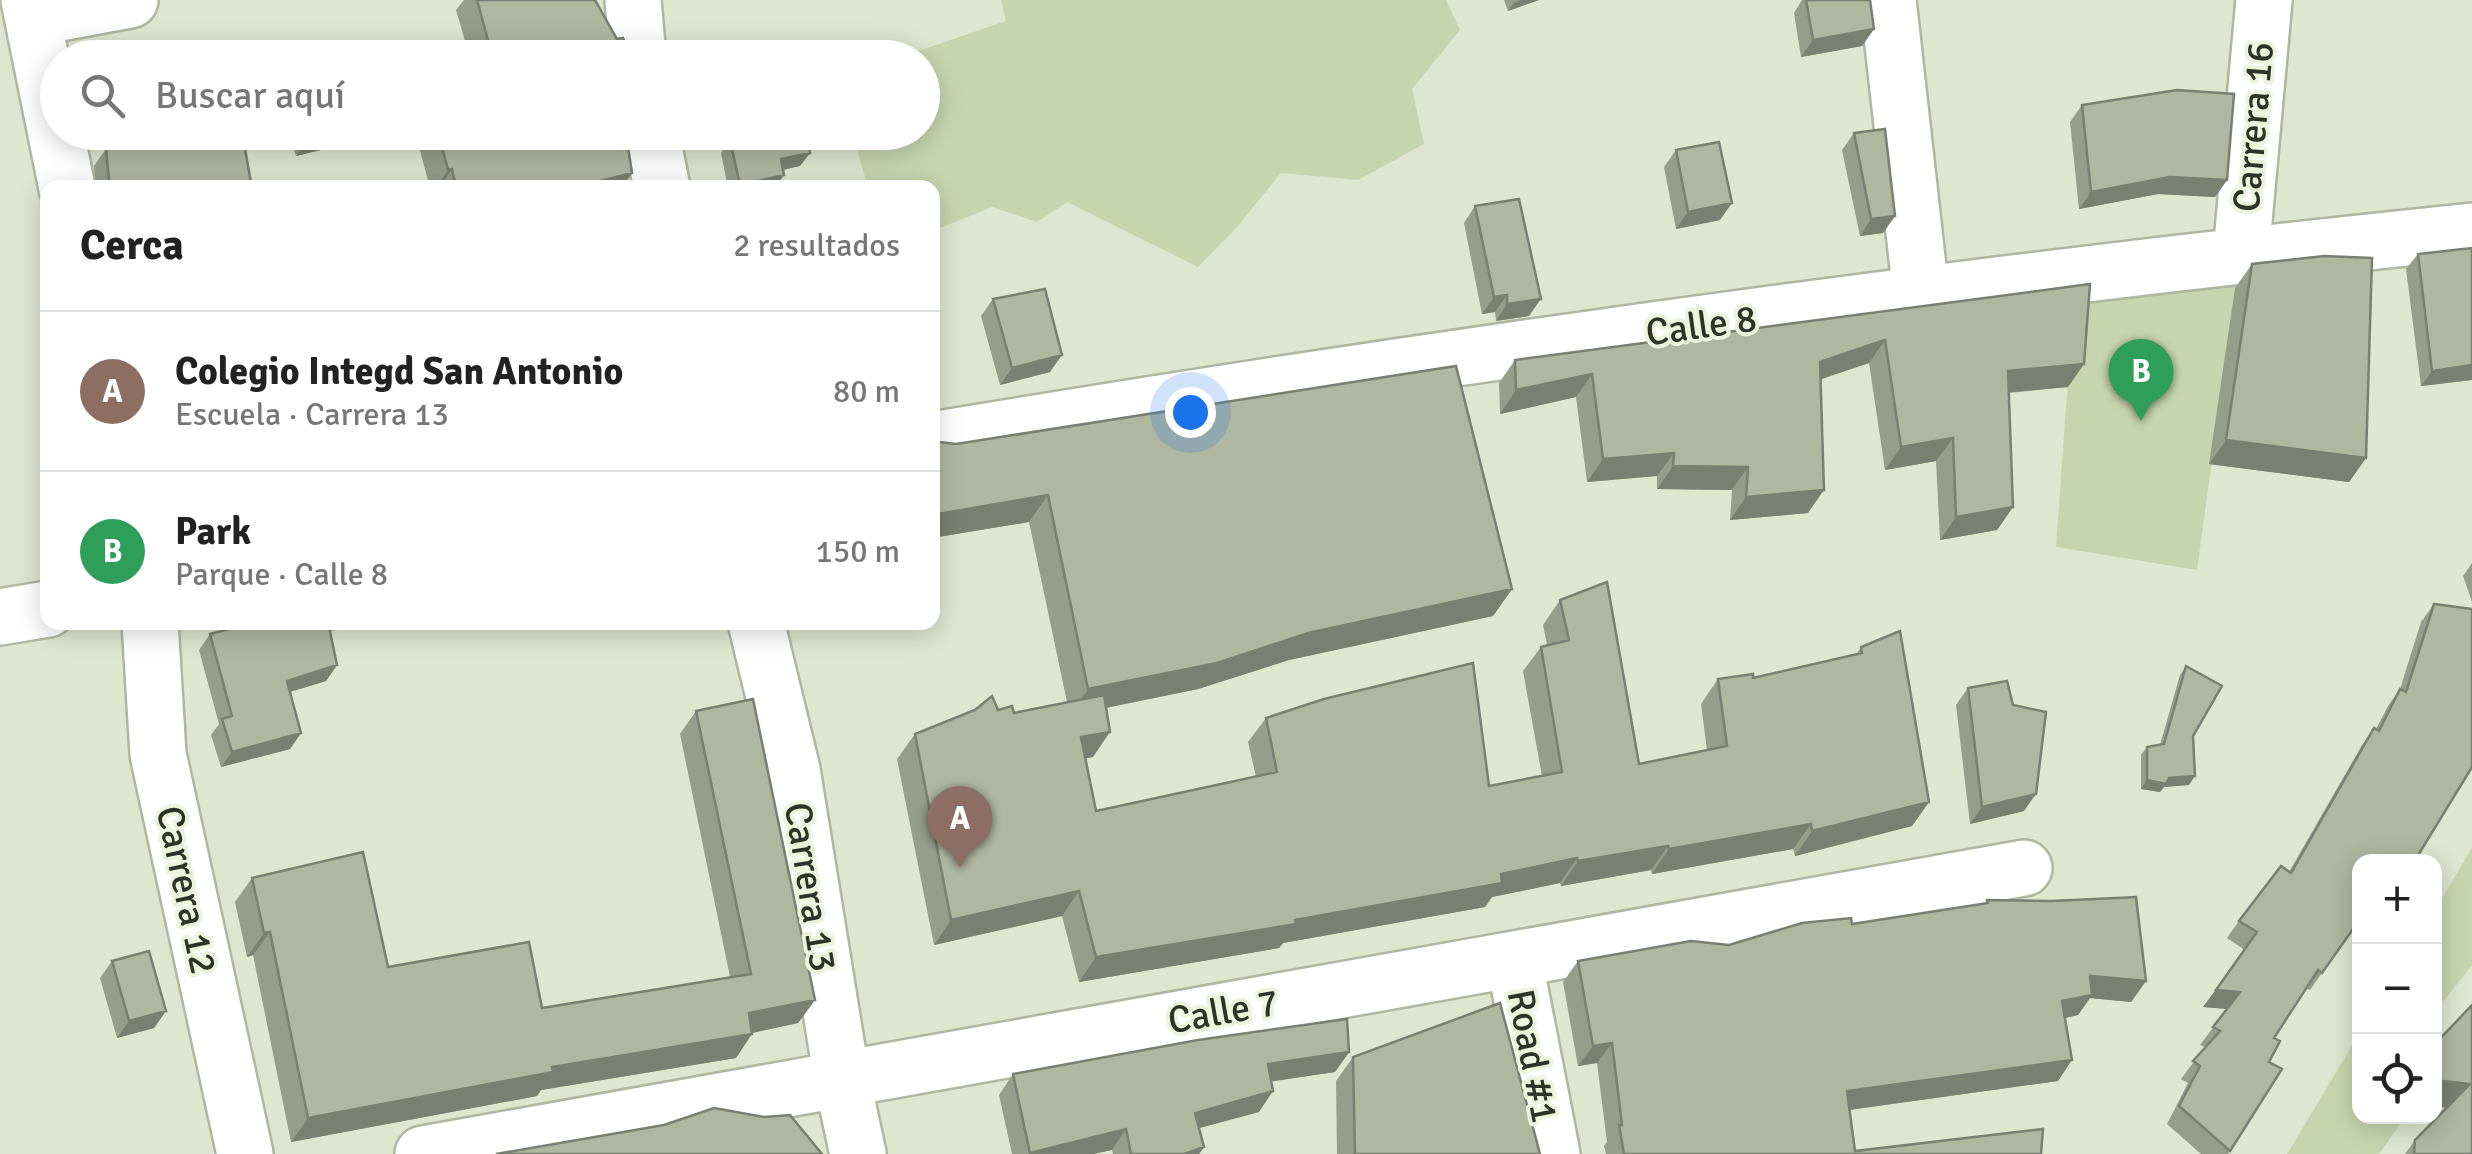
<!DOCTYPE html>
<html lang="es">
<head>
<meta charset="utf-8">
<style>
	body { margin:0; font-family:Signika,sans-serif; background:#f6f6f6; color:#222 }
	.controls { position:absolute; right:30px; bottom:30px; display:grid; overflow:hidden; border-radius:20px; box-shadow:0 5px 25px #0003 }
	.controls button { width:90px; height:90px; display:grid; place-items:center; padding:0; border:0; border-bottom:2px solid #e0e0e0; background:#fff; color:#222; font:50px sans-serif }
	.you { position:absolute; left:1190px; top:412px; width:35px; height:35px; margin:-25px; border:8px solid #fff; border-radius:50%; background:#1a73e8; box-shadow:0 0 0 15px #1a73e833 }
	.badge { display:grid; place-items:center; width:65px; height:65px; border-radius:50%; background:#1a73e8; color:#fff; font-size:32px; font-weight:700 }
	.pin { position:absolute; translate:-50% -82px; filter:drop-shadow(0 2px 5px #0008) }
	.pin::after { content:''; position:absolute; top:52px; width:35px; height:30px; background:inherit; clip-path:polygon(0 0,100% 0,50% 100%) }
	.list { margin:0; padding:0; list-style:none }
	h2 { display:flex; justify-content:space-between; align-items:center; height:130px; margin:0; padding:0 40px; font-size:42px }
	h2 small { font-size:32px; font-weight:400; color:#767676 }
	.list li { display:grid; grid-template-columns:65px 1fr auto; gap:30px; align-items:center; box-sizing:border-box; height:160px; padding:0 40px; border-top:2px solid #e0e0e0 }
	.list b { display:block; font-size:38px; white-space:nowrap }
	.list p { margin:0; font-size:32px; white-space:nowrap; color:#767676 }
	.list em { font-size:32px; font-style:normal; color:#767676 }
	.icon { flex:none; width:55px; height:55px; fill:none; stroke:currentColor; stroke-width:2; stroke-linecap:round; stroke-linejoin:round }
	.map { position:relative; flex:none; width:2472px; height:1154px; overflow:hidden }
	.search { position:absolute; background:#fff; box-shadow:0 5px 25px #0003; left:40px; top:40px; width:900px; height:110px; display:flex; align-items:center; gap:25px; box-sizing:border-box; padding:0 35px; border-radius:55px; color:#767676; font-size:38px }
	.panel { position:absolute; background:#fff; box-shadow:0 5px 25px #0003; left:40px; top:180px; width:900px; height:450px; border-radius:20px }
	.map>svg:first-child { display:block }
	.green { fill:#c7d5af }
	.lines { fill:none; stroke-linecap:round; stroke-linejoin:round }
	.minor-casing { stroke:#afb7a1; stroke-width:60 }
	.minor { stroke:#fff; stroke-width:55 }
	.wall { fill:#969d8a }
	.shaded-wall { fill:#7a8071 }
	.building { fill:#afb7a1; stroke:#7a8071; stroke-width:2.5 }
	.labels { text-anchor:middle; stroke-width:8; stroke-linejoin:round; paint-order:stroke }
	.street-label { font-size:38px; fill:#2f3229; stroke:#ebf4dc }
</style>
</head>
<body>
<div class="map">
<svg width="2472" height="1154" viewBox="0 0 2472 1154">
	<rect width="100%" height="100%" fill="#dee6cf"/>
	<!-- green -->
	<path class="green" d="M1001 0H1446L1460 30 1412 89 1424 144 1358 180 1281 173 1237 227 1198 267 1067 202 1037 222 992 207 933 231 932 188 868 187 852 133 922 132V58L901 57 1006 21Z
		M2237 277 2197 570 2056 547 2074 295Z
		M2472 848V965L2435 1012V910Z
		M2359 1034 2360 1116 2402 1117 2403 1120 2379 1154H2287Z"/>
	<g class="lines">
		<!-- minor casing -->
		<g class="minor-casing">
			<path id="minor" d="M29 0 67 188
				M633 0 638 58
				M1888 0 1921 294
				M33 18 130 0
				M651 132 662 188
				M2241 254 2264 0
				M932 440C1443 355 1957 284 2472 231
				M0 617 48 609
				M150 622 158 754 245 1154
				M756 622 792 770 842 1079 858 1154
				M1514 959 1552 1154
				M423 1154 2024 868"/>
		</g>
		<!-- minor -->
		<use href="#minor" class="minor"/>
	</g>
	<!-- wall -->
	<path class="wall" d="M464 0H595L617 39 635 58H470L456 10Z
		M1504 0H1539L1508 11Z
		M1802 0H1870L1874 29 1862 46 1801 57 1794 13Z
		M2082 105 2227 180 2215 197 2158 194 2079 209 2070 122Z
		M287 132H337L333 147 296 156Z
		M415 132H639L628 148 622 188H430Z
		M1854 133 1895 216 1883 233 1860 236 1842 150Z
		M172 134 252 188H96L94 166 106 149 167 141Z
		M730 140 810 153 800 166 783 170 775 188H728L721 153Z
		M1676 150 1720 220 1676 229 1664 167Z
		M1475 206 1529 316 1496 321 1495 312 1482 314 1464 223Z
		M2472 248V380L2421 386 2406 269 2418 254Z
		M2252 264 2366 458 2349 482 2209 464 2235 288Z
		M2090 284 2084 364 2068 387 2008 393 2013 507 1997 530 1940 540 1936 461 1885 470 1869 363 1820 379 1808 513 1730 520 1732 490 1657 489V476L1587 482 1576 397 1500 414 1499 383 1515 360Z
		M993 299 1050 372 1000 385 981 316Z
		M932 436 939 442 1512 589 1493 616 1289 660 1198 689 1106 708 1093 757 1086 758 1096 811 1256 777 1248 742 1266 718 1489 786 1542 776 1523 671 1541 647 1547 645 1543 625 1560 600 1639 764 1707 750 1701 704 1718 679 1753 678 1856 655 1861 647 1929 802 1912 826 1795 856 1793 849 1652 874 1651 870 1561 886 1560 883 1492 897 1485 907 1283 943 1279 948 1079 982 1062 916 934 945 897 759 915 734 998 710 1014 713 1067 702 1029 522 932 538Z
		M2472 563V602L2463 576Z
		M2434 604 2360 862V919L2310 990 2306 988 2274 1038 2269 1062 2282 1069 2228 1154H2201L2167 1124 2188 1083 2181 1079 2205 1047 2200 1045 2227 1009 2203 1007 2245 950 2227 938 2239 921 2289 872 2362 745 2374 728 2376 729 2388 706 2400 689 2421 622Z
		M246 622H392L330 631 337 665 326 681 290 692 301 733 290 749 221 767 211 735 219 724 199 650 210 634 246 625Z
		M2186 666 2193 736 2189 785 2164 787 2160 792 2141 789V755L2147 747 2160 745 2180 675Z
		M1968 688 2024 811 1970 824 1956 705Z
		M696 711 815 1000 798 1023 752 1033 736 1058 541 1090 537 1096 291 1142 253 955 247 957 235 902 252 878 388 967 542 1008 730 977 680 734Z
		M1987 900 2146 981 2131 1002 2090 998 2078 1015 2065 1018 2058 1081 1850 1110 1855 1151 2041 1154H1606L1604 1146 1607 1142 1597 1063 1578 1066 1563 982 1578 961 1729 945 1852 924 1984 904Z
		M112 961 166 1011 154 1028 117 1038 100 978Z
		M1349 1052 1335 1072 1271 1081 1259 1112 1199 1128 1204 1147 1199 1154H1113L1112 1150 1093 1154H1012L999 1095 1013 1074Z
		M1353 1057 1540 1154H1337L1336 1081Z
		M2447 1108 2472 1154H2405L2415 1140Z"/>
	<!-- shaded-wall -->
	<path class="shaded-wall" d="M1521 0H1539L1508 11 1514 3Z
		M1874 29 1862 46 1801 57 1813 40Z
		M639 132 624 155 626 134Z
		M339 138 333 147 296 156 303 147Z
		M810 153 800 166 771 172 781 159Z
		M452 169 439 188H436L448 170Z
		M632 173 622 188H580L581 186Z
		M784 175 775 188H738L740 185Z
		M2170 177 2227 180 2215 197 2158 194 2079 209 2091 192Z
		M1732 203 1720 220 1676 229 1688 212Z
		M1895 216 1883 233 1860 236 1871 219Z
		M1507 295 1495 312 1482 314 1494 297Z
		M1541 299 1529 316 1496 321 1507 304Z
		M1885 340 1869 363 1804 385 1820 362Z
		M1062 355 1050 372 1000 385 1012 368Z
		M2084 364 2068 387 1991 394 2008 371Z
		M2472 365V380L2421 386 2432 371Z
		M1592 374 1576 397 1500 414 1516 390Z
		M1953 438 1936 461 1885 470 1901 447Z
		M2226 440 2366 458 2349 482 2209 464Z
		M1674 453 1657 476 1587 482 1603 459Z
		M1673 466 1748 467 1732 490 1657 489Z
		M1824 490 1808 513 1730 520 1746 497Z
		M1048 495 1029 522 932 538V515Z
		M2013 507 1997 530 1940 540 1956 517Z
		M1512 589 1493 616 1289 660 1198 689 1070 715 1088 689 1308 633Z
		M323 622 392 623 316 632Z
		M434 622H450L430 628Z
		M337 665 326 681 276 696 287 681Z
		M1110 732 1093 757 1064 762 1081 737Z
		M301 733 290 749 221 767 232 752Z
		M2195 776 2189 785 2164 787 2160 792 2141 789 2147 780Z
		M2036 794 2024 811 1970 824 1982 807Z
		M1929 802 1912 826 1795 856 1812 831Z
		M1811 824 1793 849 1652 874 1669 849Z
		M1668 846 1651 870 1561 886 1578 861Z
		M1577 858 1560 883 1492 897 1485 907 1283 943 1279 948 1079 982 1096 957 1295 920Z
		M1079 891 1062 916 934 945 951 920Z
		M270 932 253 955 247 957 264 933Z
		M2090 976 2146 981 2131 1002 2090 998 2078 1015 2048 1022 2062 1001Z
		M2216 990 2240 992 2228 1009 2203 1007Z
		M815 1000 798 1023 733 1037 749 1013Z
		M166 1011 154 1028 117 1038 129 1021Z
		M752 1034 736 1058 541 1090 537 1096 291 1142 308 1118 552 1067Z
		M1612 1043 1597 1063 1578 1066 1593 1046Z
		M1349 1052 1335 1072 1254 1084 1268 1064Z
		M2072 1060 2058 1081 1833 1112 1847 1091Z
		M2434 1080 2470 1084 2453 1109 2434 1106Z
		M1273 1091 1259 1112 1181 1133 1195 1113Z
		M1126 1129 1112 1150 1093 1154H1029Z
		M1204 1147 1199 1154H1184Z"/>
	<!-- building -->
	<path class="building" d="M477 0H595L617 39 623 38 628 52 635 58H493Z
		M1806 0H1870L1874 29 1813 40Z
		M327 49 329 58H292Z
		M2177 90 2234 94 2227 180 2170 177 2091 192 2082 105Z
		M1885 129 1895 216 1871 219 1854 133Z
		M179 132H242L252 188H104L109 180 106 149 174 141 172 134Z
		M297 132H337L339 138 303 147Z
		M438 132H636L626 134 632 173 581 186 580 188H456L452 169 448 170Z
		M757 132H806L810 153 781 159 784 175 740 185 730 140Z
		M1719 142 1732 203 1688 212 1676 150Z
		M1519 199 1541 299 1507 304V295L1494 297 1475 206Z
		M2472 248V365L2432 371 2418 254Z
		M2324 256 2372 258 2366 458 2226 440 2252 264Z
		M2090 284 2084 364 2008 371 2013 507 1956 517 1953 438 1901 447 1885 340 1820 362 1824 490 1746 497 1748 467 1673 466 1674 453 1603 459 1592 374 1516 390 1515 360Z
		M1045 289 1062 355 1012 368 993 299Z
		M1456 366 1512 589 1308 633 1217 663 1088 689 1048 495 932 515V436L939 442 956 444Z
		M1607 582 1639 764 1727 746 1718 679 1753 674V678L1862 653 1861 647 1900 631 1929 802 1812 831 1811 824 1669 849 1668 846 1578 861 1577 858 1501 874 1502 883 1295 920 1296 924 1096 957 1079 891 951 920 915 734 975 710 992 696 998 710 1012 706 1014 713 1104 695 1110 732 1081 737 1096 811 1277 772 1266 718 1324 699 1473 663 1489 786 1562 772 1541 647 1569 640 1560 600Z
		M2434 604 2472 609V767L2414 862H2360V919L2322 973 2318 970 2274 1038 2280 1041 2269 1062 2282 1069 2230 1151 2179 1106 2200 1066 2193 1061 2220 1031 2213 1027 2240 992 2216 990 2257 932 2239 921 2281 866 2291 873 2374 728 2379 731 2400 689 2406 692Z
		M255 622H328L337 665 287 681 301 733 232 752 222 719 232 716 210 634Z
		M2186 666 2222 686 2193 736 2195 776 2169 778 2166 784 2147 780V747L2164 744Z
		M2007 681 2013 705 2046 712 2036 794 1982 807 1968 688Z
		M753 699 815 1000 749 1013 752 1034 552 1067 553 1072 308 1118 270 932 264 933 252 878 363 852 388 967 529 942 542 1008 751 974 696 711Z
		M2136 897 2146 981 2090 976 2092 995 2062 1001 2072 1060 1847 1091 1855 1151 2043 1129 2041 1154H1624L1619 1125H1622L1612 1043 1593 1046 1578 961 1691 941 1729 945 1802 923 1851 918 1852 924 1988 903 1987 900 2052 901Z
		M149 951 166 1011 129 1021 112 961Z
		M1500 1003 1540 1154H1355L1353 1057Z
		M2472 1005V1154H2414L2415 1140 2470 1084 2434 1080V1045Z
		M1347 1019 1349 1052 1268 1064 1273 1091 1195 1113 1204 1147 1184 1154H1131L1126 1129 1030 1153 1013 1074 1198 1040Z
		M714 1108 764 1117 790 1115 822 1154H496L664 1125Z"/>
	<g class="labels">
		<!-- street labels -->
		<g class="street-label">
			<text transform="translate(2253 127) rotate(-85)" y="13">Carrera 16</text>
			<text transform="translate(1701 325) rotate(-8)" y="13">Calle 8</text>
			<text transform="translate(811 887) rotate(81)" y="13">Carrera 13</text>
			<text transform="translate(187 890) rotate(78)" y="13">Carrera 12</text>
			<text transform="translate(1223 1011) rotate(-10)" y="13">Calle 7</text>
			<text transform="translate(1533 1056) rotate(79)" y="13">Road #1</text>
		</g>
	</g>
</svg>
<div class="controls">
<button>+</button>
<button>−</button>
<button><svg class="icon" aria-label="locate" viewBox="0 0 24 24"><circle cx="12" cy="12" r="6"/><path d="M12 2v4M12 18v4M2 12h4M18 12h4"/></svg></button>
</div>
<div class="you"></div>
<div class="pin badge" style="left:960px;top:868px;background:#8d6e63">A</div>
<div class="pin badge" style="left:2141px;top:421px;background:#2e9e5b">B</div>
<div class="search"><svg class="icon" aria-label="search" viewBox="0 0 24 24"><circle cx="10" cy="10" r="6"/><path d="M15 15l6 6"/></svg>Buscar aquí</div>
<section class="panel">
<h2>Cerca<small>2 resultados</small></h2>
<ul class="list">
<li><span class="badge" style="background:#8d6e63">A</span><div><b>Colegio Integd San Antonio</b><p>Escuela · Carrera 13</p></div><em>80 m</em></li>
<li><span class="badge" style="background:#2e9e5b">B</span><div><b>Park</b><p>Parque · Calle 8</p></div><em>150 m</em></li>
</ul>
</section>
</div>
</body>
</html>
